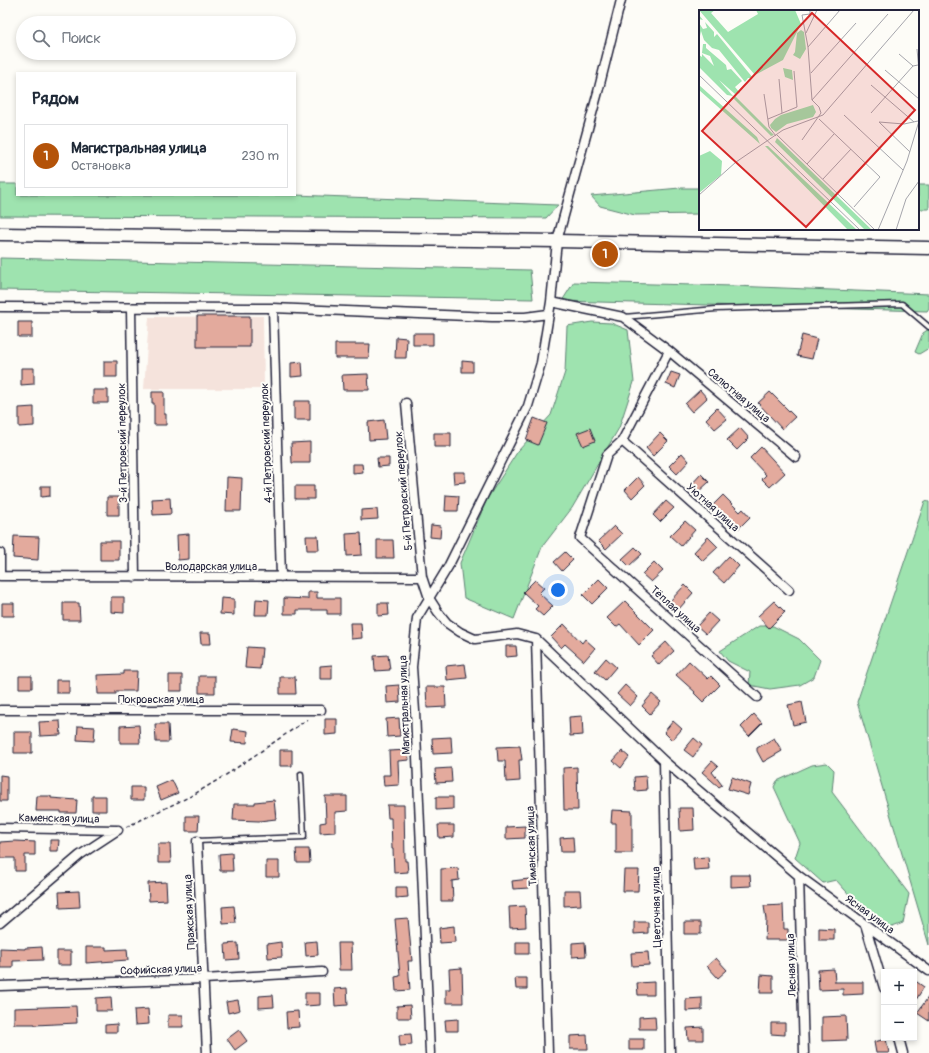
<!DOCTYPE html>
<html lang="ru">
<head>
<meta charset="utf-8">
<style>
	body { margin:0; font-family:Pangolin,sans-serif; background:#f6f6f7; color:#1f2937 }
	.controls { position:absolute; right:12px; bottom:12px; display:grid; overflow:hidden; border-radius:0px; box-shadow:0 2px 6px #0003 }
	.controls button { width:36px; height:36px; display:grid; place-items:center; padding:0; border:0; border-bottom:1px solid #e0e1e3; background:#fff; color:#1f2937; font:20px sans-serif }
	.you { position:absolute; left:558px; top:590px; width:14px; height:14px; margin:-10px; border:3px solid #fff; border-radius:50%; background:#1a73e8; box-shadow:0 0 0 6px #1a73e833 }
	.badge { display:grid; place-items:center; width:26px; height:26px; border-radius:50%; background:#b45309; color:#fff; font-size:13px; font-weight:700 }
	.pin { position:absolute; translate:-50% -50%; border:2px solid #fff; box-shadow:0 1px 4px #0006 }
	.list { margin:0; padding:0; list-style:none }
	h2 { display:flex; justify-content:space-between; align-items:center; height:52px; margin:0; padding:0 16px; font-size:17px }
	h2 small { font-size:13px; font-weight:400; color:#747a83 }
	.list li { display:grid; grid-template-columns:26px 1fr auto; gap:12px; align-items:center; box-sizing:border-box; height:64px; margin:0 8px 8px; padding:0 8px; border:1px solid #e0e1e3; border-radius:0px }
	.list b { display:block; font-size:15px; white-space:nowrap }
	.list p { margin:0; font-size:13px; white-space:nowrap; color:#747a83 }
	.list em { font-size:13px; font-style:normal; color:#747a83 }
	.icon { flex:none; width:22px; height:22px; fill:none; stroke:currentColor; stroke-width:2; stroke-linecap:round; stroke-linejoin:round }
	.map { position:relative; flex:none; width:929px; height:1053px; overflow:hidden }
	.search { position:absolute; background:#fff; box-shadow:0 2px 6px #0003; left:16px; top:16px; width:280px; height:44px; display:flex; align-items:center; gap:10px; box-sizing:border-box; padding:0 14px; border-radius:22px; color:#747a83; font-size:15px }
	.panel { position:absolute; background:#fff; box-shadow:0 2px 6px #0003; left:16px; top:72px; width:280px; height:124px; border-radius:0px }
	.map>svg:first-child { display:block }
	.built { fill:#f5e3dc }
	.green { fill:#9ee3af; stroke:#608275 }
	.building { fill:#e3aa9d; stroke:#22223b }
	.lines { fill:none; stroke-linecap:round; stroke-linejoin:round }
	.service-casing { stroke:#22223b; stroke-width:7 }
	.minor-casing { stroke:#22223b; stroke-width:11 }
	.primary-casing { stroke:#22223b; stroke-width:15 }
	.path { stroke:#22223b; stroke-width:1.5; stroke-dasharray:4 3; stroke-linecap:butt }
	.service { stroke:#fdfcf7; stroke-width:4 }
	.minor { stroke:#fdfcf7; stroke-width:8 }
	.primary { stroke:#fdfcf7; stroke-width:12 }
	.labels { text-anchor:middle; stroke-width:4; stroke-linejoin:round; paint-order:stroke }
	.street-label { font-size:11px; fill:#22223b; stroke:#fdfcf7 }
	.inset-road { fill:none; stroke:#a5a5ac; stroke-width:1 }
	.view { fill:#d62828; fill-opacity:0.15; stroke:#d62828; stroke-width:2 }
	.inset-edge { fill:none; stroke:#22223b; stroke-width:2 }
</style>
</head>
<body>
<div class="map">
<svg width="929" height="1053" viewBox="0 0 929 1053">
	<rect width="100%" height="100%" fill="#fdfcf7"/>
	<filter id="ink" filterUnits="userSpaceOnUse"><feTurbulence type="fractalNoise" baseFrequency=".025" numOctaves="2"/><feDisplacementMap in="SourceGraphic" scale="8" xChannelSelector="R" yChannelSelector="G"/><feConvolveMatrix kernelMatrix="1 2 1 2 8 2 1 2 1" color-interpolation-filters="sRGB"/></filter>
	<g filter="url(#ink)">
		<!-- built -->
		<path class="built" d="M263 316 264 389H144L149 317Z"/>
		<!-- green -->
		<path class="green" d="M0 184H17V195H295L558 205 546 218 0 216Z
			M918 185H929V209H918Z
			M680 188H700V214L635 215 600 206 591 196Z
			M0 258 530 270 533 299 0 290Z
			M574 282 734 286 929 294V308L927 311 562 301Z
			M592 322 611 323 628 330 634 382 619 428 572 508 542 547 514 619 464 598 460 563 487 499 518 451 551 415 565 372 567 326Z
			M929 329V348L919 354 915 352 923 333Z
			M925 501 929 502V945L857 702Z
			M759 626H773L799 639 820 660 814 677 800 685 770 689 749 685 750 672 728 661 720 651Z
			M827 763 834 770 832 792 909 894 903 923 882 931 836 880 823 883 795 858 800 843 774 787 777 781 812 765Z"/>
		<!-- building -->
		<path class="building" d="M197 316H250V347H197Z
			M18 322H32V337H18Z
			M413 333H433V345H413Z
			M802 335 817 339 812 359 797 356Z
			M396 337 407 338 406 358H395Z
			M335 344H370L369 358H335Z
			M104 361H117V377H104Z
			M462 361 473 362V372H462Z
			M302 362 303 376 291 377V363Z
			M21 368H34V384L21 385Z
			M671 372 680 375 675 388 666 384Z
			M368 374 369 390H343L342 375Z
			M93 390H108V403H93Z
			M700 390 707 398 692 412 685 404Z
			M152 392H164V414H166V425H154V403H152Z
			M770 392 795 417 782 429 758 403Z
			M294 401H310V420H294Z
			M34 407V426L19 427V408Z
			M717 408 727 419 715 429 706 419Z
			M534 418 547 423 538 445 526 440Z
			M384 420 386 439 369 440 368 422Z
			M590 428 595 441 583 446 577 433Z
			M740 428 749 438 737 450 727 440Z
			M434 433H451V447H434Z
			M660 433 668 441 653 456 646 448Z
			M310 442V463H292L291 443Z
			M761 447 785 473 770 487 762 479 766 475 750 458Z
			M682 453 689 461 677 474 669 466Z
			M377 458H389V466L378 467Z
			M353 464H362L363 472 353 473Z
			M453 472H465V482L454 483Z
			M701 474 709 482 697 493 690 486Z
			M227 477 242 478 241 511H226Z
			M638 477 645 485 632 498 625 490Z
			M41 486H50V496L41 497Z
			M295 486H314V499H295Z
			M446 495 459 496 458 511H445Z
			M723 495 740 512 743 509 750 517 738 529 721 511 720 513 713 505Z
			M107 497H119V515H107Z
			M170 498 171 514 153 515 152 499Z
			M666 501 674 508 660 522 653 515Z
			M377 509 378 519 361 520V510Z
			M685 521 695 530 681 546 670 536Z
			M431 525 441 526 440 538 430 537Z
			M614 526 622 534 606 549 598 541Z
			M361 533 362 555 347 556 346 534Z
			M189 534V559L178 560 177 535Z
			M14 536 39 537 38 560 13 558Z
			M306 536H318L319 550H307Z
			M708 537 718 547 703 561 694 552Z
			M377 540H393L394 558H377Z
			M100 541H119V560H100Z
			M635 547 642 554 629 566 622 559Z
			M565 552 573 560 562 571 554 562Z
			M729 556 739 566 724 583 713 573Z
			M654 562 663 571 651 582 642 574Z
			M599 579 608 588 592 604 583 595Z
			M535 580 544 588 539 593 553 606 543 616 535 609 538 606 523 592Z
			M685 585 693 593 678 610 669 602Z
			M308 592H317V598H340V614H327V610H297V614H284V598L308 599Z
			M111 597H124V613L111 612Z
			M221 598 234 599V615L220 614Z
			M256 599 269 600 268 615H255Z
			M625 601 654 630 639 645 620 624 616 627 607 618Z
			M774 601 785 612 769 628 758 616Z
			M2 603H14V616H2Z
			M63 603H79L80 620H63Z
			M378 603H388L389 615 378 616Z
			M709 613 718 621 706 634 697 626Z
			M350 623H361L362 638 351 639Z
			M564 624 582 643 585 639 595 648 584 661 565 644 561 648 551 637Z
			M200 633H210L211 644H201Z
			M666 642 674 651 659 665 651 656Z
			M506 646H516L517 656 506 657Z
			M247 647 262 648 260 669 245 668Z
			M388 655 390 670 375 671 374 656Z
			M606 658 616 667 605 680 595 671Z
			M689 661 708 679 711 676 720 685 703 702 694 693 695 692 676 675Z
			M465 664 467 678 447 680 446 666Z
			M332 665V679H320V666Z
			M124 671H137L136 691H116V694H98L97 675 124 674Z
			M169 675H182V691H169Z
			M19 676H32V688H19Z
			M199 676H215V693H199Z
			M280 677H295L296 694H280Z
			M56 680H69V693H56Z
			M399 685 400 702 387 703 386 686Z
			M625 685 638 697 630 706 617 694Z
			M426 687H445L446 707 427 708Z
			M652 694 661 702 650 714 642 706Z
			M802 702 806 722 793 725 788 705Z
			M754 714 762 723 749 736 741 727Z
			M582 716 583 735 570 736 569 717Z
			M399 718 400 736 387 737 386 719Z
			M325 719H337V734L325 735Z
			M60 721 61 735 40 736 39 722Z
			M673 721 682 729 672 740 664 732Z
			M155 724H168L169 742H156Z
			M139 725 140 743H120V726Z
			M78 726 95 727 94 741 77 740Z
			M233 729 248 731 247 743 231 742Z
			M14 732H32V753H14Z
			M451 737 452 753 433 754 432 738Z
			M694 738 702 745 693 757 684 750Z
			M774 738 782 751 763 762 757 751V748Z
			M520 746 522 760H519L520 781 506 782 505 761H498L497 747Z
			M280 750H292V766H280Z
			M408 750 409 760 398 761 399 785 384 786 383 775H390L389 751Z
			M622 751 629 757 621 768 613 761Z
			M712 761 718 766 712 772 722 785 719 787 702 772Z
			M577 767 578 810H564L563 768Z
			M451 768 452 782 436 783 435 769Z
			M0 775 7 776V801H0Z
			M646 776 647 790 635 791 634 777Z
			M732 777 751 784 748 795 728 789Z
			M172 780 178 793 161 800 156 787Z
			M131 787H144V800H131Z
			M37 796H51V798L77 800 76 813H61V811H36Z
			M92 796H106V811H92Z
			M325 796H347V811L335 812V832L320 833V823L326 822Z
			M436 797H453V809L436 810Z
			M274 800 276 819 259 821 233 820 234 804H255V802Z
			M387 805H404L405 861H407L408 872 394 873 393 849H392L391 818H388Z
			M679 808H693L694 830 680 831Z
			M612 810 632 811V853H616V823H611Z
			M186 816H199L198 831H186Z
			M438 825H454V837L439 838Z
			M525 826V838L506 839V827Z
			M573 837 574 852H561L560 838Z
			M50 840H59L58 851H50Z
			M15 841 35 842V855H25V871H15V858H0V842Z
			M158 844H170L171 863H158Z
			M296 849H309L310 863H297Z
			M232 853 233 871H220L219 854Z
			M708 857 709 869 694 870 693 858Z
			M266 861H279V877H266Z
			M458 868 459 880 452 881 453 901H441V869Z
			M624 870H639L638 891H623Z
			M731 875H750L751 886 731 887Z
			M529 879V888L513 889 512 881Z
			M166 882 167 900 149 901 148 883Z
			M396 887H407L408 897 396 898Z
			M564 890H580L581 905 564 906Z
			M79 891 80 907 60 908 59 892Z
			M783 905 784 929H788V940H765L766 919 764 906Z
			M234 906 236 923 223 924 222 907Z
			M525 906 526 927 510 928 509 907Z
			M408 918 412 961H408L410 990 396 991 395 977 400 976 395 919Z
			M634 922H648V933L634 934Z
			M684 922H701V934H684Z
			M454 926 455 942 440 943 439 928Z
			M819 928 834 929V940H819Z
			M317 941 318 955 306 956 305 942Z
			M281 942 282 957 268 958 267 944Z
			M516 942H529V954H516Z
			M585 942 586 956 572 957V943Z
			M238 943 239 959 226 960 225 944Z
			M338 943H351L352 970H339Z
			M42 947 43 960 13 961V968H0V948L25 949V948Z
			M86 947H106V950L127 949 128 960 86 963Z
			M57 951H71V965H57Z
			M648 952 649 965 632 966 631 953Z
			M716 958 727 970 718 978 707 966Z
			M462 968 463 1003H446V989H450L449 969Z
			M834 969 835 982H863V994L843 995V989L819 990 818 970Z
			M761 975 773 976V993H760Z
			M515 978H527V989H516Z
			M914 980 924 987 914 1003Z
			M654 982V995H638L637 983Z
			M347 988 348 1005 335 1006 334 989Z
			M305 993H320V1005L305 1006Z
			M273 995 274 1007 259 1008V996Z
			M929 996V1021L917 1013Z
			M111 997 112 1011H96V998Z
			M702 998V1010L686 1011V999Z
			M238 1000 240 1010 228 1013 226 1002Z
			M410 1005 411 1018H397V1006Z
			M76 1006 77 1023 35 1025V1024H14V1008Z
			M148 1009 149 1024 135 1025 134 1010Z
			M298 1011 299 1027 287 1028 286 1012Z
			M168 1015H183V1027H168Z
			M655 1016 656 1029H639V1017Z
			M846 1016 847 1040 822 1041V1017Z
			M458 1019V1031H446L445 1020Z
			M771 1023H785V1035L771 1034Z
			M117 1024V1032H105V1025Z
			M703 1027V1040H688L687 1028Z
			M239 1030 247 1041 235 1050 227 1039Z
			M411 1034 412 1045 400 1046 399 1035Z
			M587 1035 588 1049H570V1036Z
			M629 1039H644V1050H629Z
			M886 1039 889 1053H876L874 1042Z"/>
		<g class="lines">
			<!-- service casing -->
			<g class="service-casing">
				<path id="service" d="M624 317 716 309 902 304 929 327
					M197 841 304 837 301 774"/>
			</g>
			<!-- minor casing -->
			<g class="minor-casing">
				<path id="minor" d="M551 302 623 317 669 351 796 457
					M0 307 273 308 492 317H525L548 314
					M131 308 135 577
					M273 308 281 577
					M669 351 622 441 607 455 580 538 757 697
					M406 403 422 577 429 598 438 612 447 623 460 632 475 639 517 634 536 639 664 761 799 876 929 971
					M622 441 789 590
					M0 553V576
					M0 576 422 577
					M536 639 548 1053
					M0 710H321
					M664 761 670 1053
					M0 828 118 830
					M197 841 207 1053
					M799 876 804 1053
					M0 923 80 855 118 830
					M865 924 884 988
					M0 986 204 979 322 972
					M899 1038 903 1053
					M430 1053 415 711 412 667 417 618 448 567 528 406 541 363 551 302 557 241 598 92 621 0"/>
			</g>
			<!-- primary casing -->
			<g class="primary-casing">
				<path id="primary" d="M0 234 557 241 929 248"/>
			</g>
			<!-- path -->
			<path class="path" d="M126 827 193 795 229 773 308 719"/>
			<!-- service -->
			<use href="#service" class="service"/>
			<!-- minor -->
			<use href="#minor" class="minor"/>
			<!-- primary -->
			<use href="#primary" class="primary"/>
		</g>
	</g>
	<g class="labels">
		<!-- street labels -->
		<g class="street-label">
			<text transform="translate(739 395) rotate(40)" y="4">Салютная улица</text>
			<text transform="translate(122 443) rotate(-91)" y="4">3-й Петровский переулок</text>
			<text transform="translate(266 443) rotate(-92)" y="4">4-й Петровский переулок</text>
			<text transform="translate(403 491) rotate(-95)" y="4">5-й Петровский переулок</text>
			<text transform="translate(713 507) rotate(42)" y="4">Уютная улица</text>
			<text x="211" y="570">Володарская улица</text>
			<text transform="translate(676 609) rotate(42)" y="4">Тёплая улица</text>
			<text x="161" y="703">Покровская улица</text>
			<text transform="translate(404 705) rotate(-92)" y="4">Магистральная улица</text>
			<text transform="translate(59 818) rotate(1)" y="4">Каменская улица</text>
			<text transform="translate(531 846) rotate(-92)" y="4">Тиманская улица</text>
			<text transform="translate(656 907) rotate(-91)" y="4">Цветочная улица</text>
			<text transform="translate(189 912) rotate(-93)" y="4">Пражская улица</text>
			<text transform="translate(870 914) rotate(36)" y="4">Ясная улица</text>
			<text transform="translate(791 965) rotate(-92)" y="4">Лесная улица</text>
			<text transform="translate(161 969) rotate(-2)" y="4">Софийская улица</text>
		</g>
	</g>
	<!-- overview -->
	<g transform="translate(699 10)">
		<rect width="220" height="220" fill="#fdfcf7"/>
		<path d="M0 0H16L12 3 29 22 59 4 57 0H96L102 14 84 50 56 65ZM0 5 4 10 0 9V13L4 19 8 18 6 12 15 22V27L18 24 54 68H49L46 72 20 40 13 38 5 30 2 21 1 26ZM102 20 105 22 107 39 101 49 94 45 96 42 98 23ZM4 34H7V38L27 55 28 60 32 59 43 71 36 77 41 83 36 84 20 70 34 86 28 85 0 57V45L3 47V44L15 56 11 46 3 43ZM84 58 93 60 94 70 86 67ZM0 75 58 127 61 134 0 80ZM36 86 75 125 72 126 33 87ZM114 95 117 102 114 107 88 114 77 122 72 118 71 115 76 109 82 105ZM78 128 173 220H166L76 132ZM66 136H69L158 220H149ZM11 141 23 151 22 165 0 183V146Z" fill="#9ee3af"/>
		<path class="inset-road" d="M107 23 118 0M109 37 141 0M218 39 220 61M200 44 214 56M186 60 220 89M112 63 157 13M0 65 161 220M80 69 83 103M172 75 215 112M65 84 70 117 77 126M113 90 189 4M172 103 214 56 219 55M145 105 204 160M69 109 98 97 95 61M120 109 181 167 155 197M180 112 211 142M180 112 205 114 219 111M78 125 176 220M103 130 122 103 120 97 113 90 109 37 103 5 111 4V0M108 154 135 124M124 169 152 139M139 183 166 153M0 185 37 152 84 120 124 105 215 0M179 220 208 151 220 111M197 220 207 189 220 171"/>
		<path class="view" d="M113 3 216 100 107 217 3 121Z"/>
		<rect width="220" height="220" class="inset-edge"/>
	</g>
</svg>
<div class="controls">
<button>+</button>
<button>−</button>
</div>
<div class="you"></div>
<div class="pin badge" style="left:605px;top:254px">1</div>
<div class="search"><svg class="icon" aria-label="search" viewBox="0 0 24 24"><circle cx="10" cy="10" r="6"/><path d="M15 15l6 6"/></svg>Поиск</div>
<section class="panel">
<h2>Рядом<small></small></h2>
<ul class="list">
<li><span class="badge">1</span><div><b>Магистральная улица</b><p>Остановка</p></div><em>230 m</em></li>
</ul>
</section>
</div>
</body>
</html>
